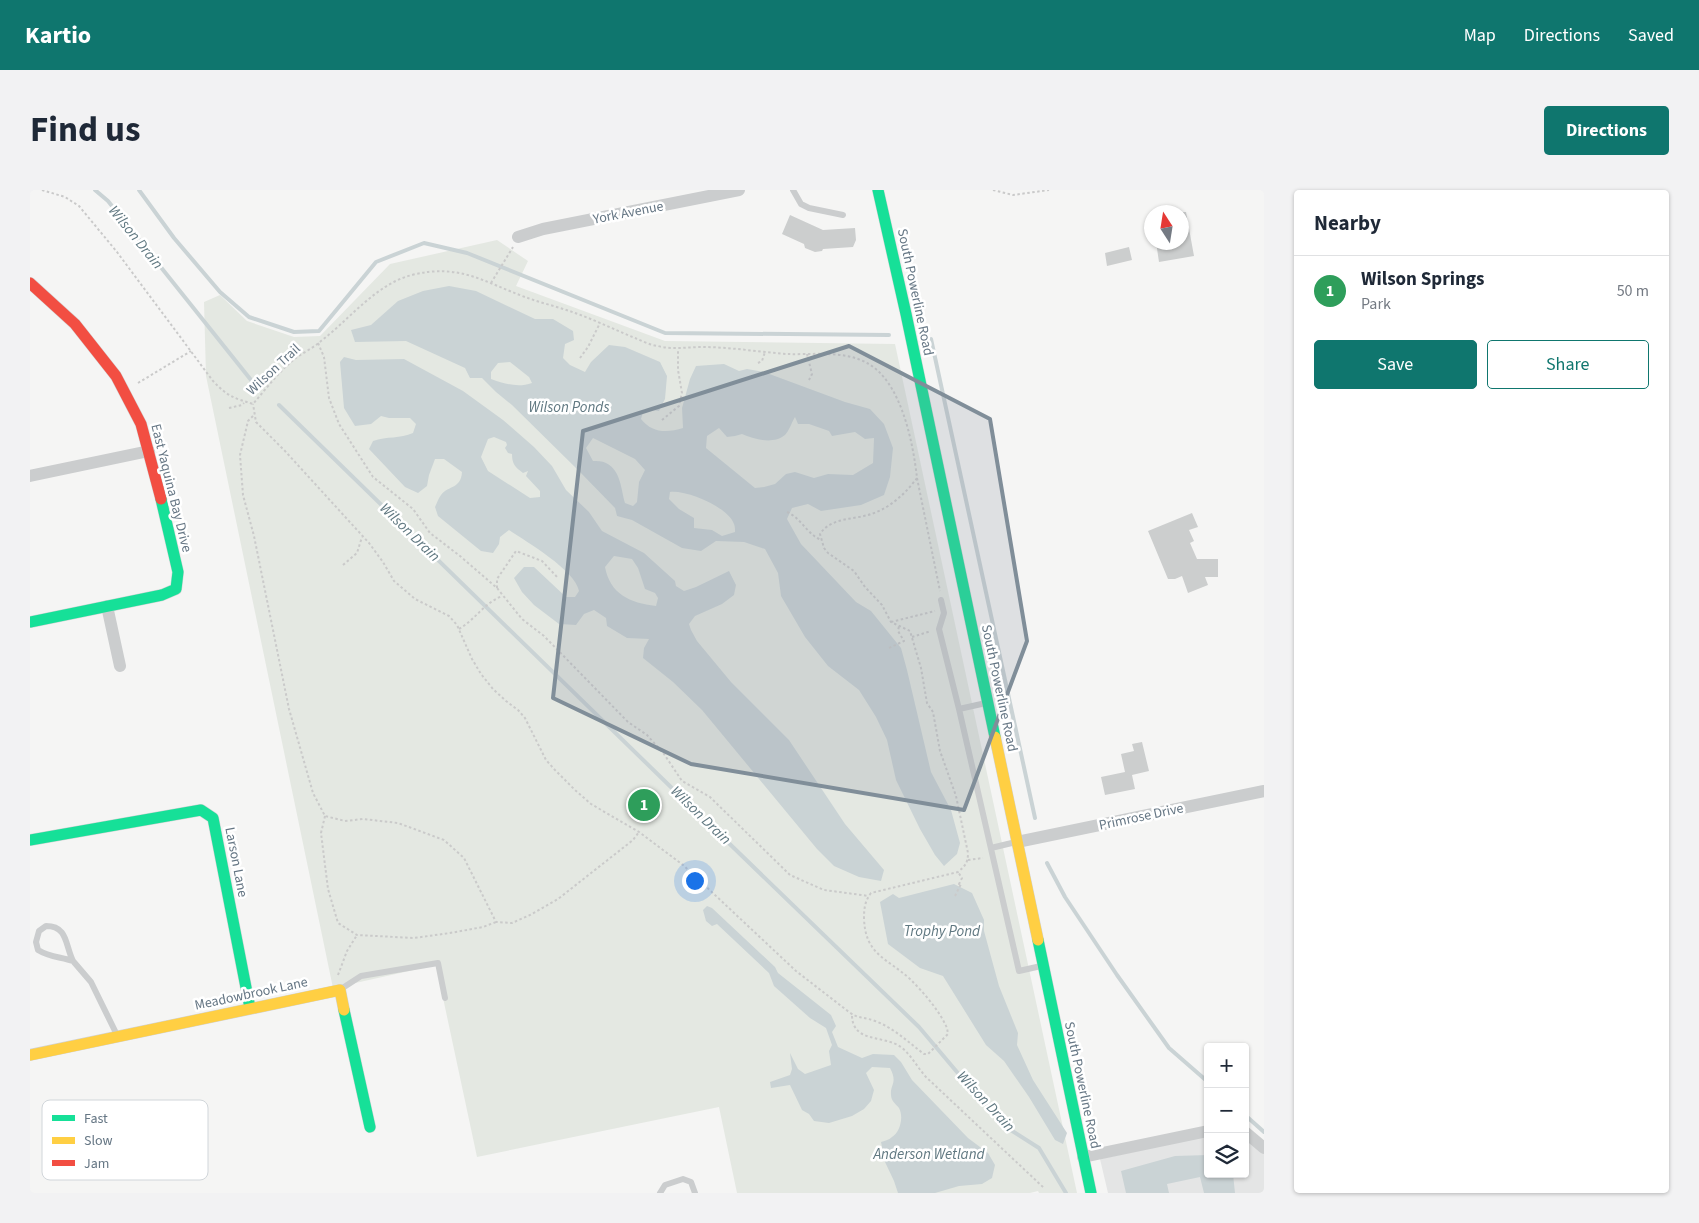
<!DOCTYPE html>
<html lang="en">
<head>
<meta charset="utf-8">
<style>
	body { margin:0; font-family:"Source Sans 3",sans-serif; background:#f2f2f3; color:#1f2937 }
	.controls { position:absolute; right:15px; bottom:15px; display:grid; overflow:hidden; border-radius:5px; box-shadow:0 1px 4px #0004 }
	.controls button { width:45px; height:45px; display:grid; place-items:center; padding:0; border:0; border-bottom:1px solid #e0e1e3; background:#fff; color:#1f2937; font:25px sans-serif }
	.compass { position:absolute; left:1114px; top:15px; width:45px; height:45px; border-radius:50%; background:#fff; box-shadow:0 1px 4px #0004; rotate:348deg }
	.you { position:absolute; left:664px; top:690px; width:18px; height:18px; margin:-12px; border:4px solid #fff; border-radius:50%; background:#1a73e8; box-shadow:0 0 0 8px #1a73e833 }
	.badge { display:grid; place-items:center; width:32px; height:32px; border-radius:50%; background:#0f766e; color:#fff; font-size:16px; font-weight:700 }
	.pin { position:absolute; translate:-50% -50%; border:2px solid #fff; box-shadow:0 1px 5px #0006 }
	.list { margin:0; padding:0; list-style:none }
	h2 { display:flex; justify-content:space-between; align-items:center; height:65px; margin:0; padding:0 20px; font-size:21px }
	h2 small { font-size:16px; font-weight:400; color:#747a83 }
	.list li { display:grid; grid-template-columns:32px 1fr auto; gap:15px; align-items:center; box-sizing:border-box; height:70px; padding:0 20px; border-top:1px solid #e0e1e3 }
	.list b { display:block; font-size:19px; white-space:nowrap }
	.list p { margin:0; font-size:16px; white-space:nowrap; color:#747a83 }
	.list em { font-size:16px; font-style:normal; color:#747a83 }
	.actions { display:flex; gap:10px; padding:15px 20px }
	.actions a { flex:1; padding:11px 0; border:1px solid #0f766e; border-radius:5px; text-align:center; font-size:18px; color:#0f766e }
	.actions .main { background:#0f766e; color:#fff }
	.icon { flex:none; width:28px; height:28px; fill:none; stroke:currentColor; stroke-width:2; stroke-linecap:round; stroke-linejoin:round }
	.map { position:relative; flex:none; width:1234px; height:1003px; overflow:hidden; border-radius:5px }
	header { display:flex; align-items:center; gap:30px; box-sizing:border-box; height:70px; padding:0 25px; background:#0f766e; color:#fff }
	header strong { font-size:24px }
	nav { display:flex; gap:28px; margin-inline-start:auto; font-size:18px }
	.intro { display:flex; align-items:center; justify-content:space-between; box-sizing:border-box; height:120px; padding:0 30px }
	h1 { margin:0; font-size:35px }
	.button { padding:12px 22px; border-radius:5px; background:#0f766e; color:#fff; font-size:18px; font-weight:700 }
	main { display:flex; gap:30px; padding:0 30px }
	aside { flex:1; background:#fff; border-radius:5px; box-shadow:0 1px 4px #0004 }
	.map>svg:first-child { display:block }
	.built { fill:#e4e5e5 }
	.green { fill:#e4e8e2 }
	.water { fill:#cad3d5; fill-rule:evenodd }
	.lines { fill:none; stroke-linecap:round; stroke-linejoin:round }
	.stream { stroke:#cad3d5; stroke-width:4 }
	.building { fill:#cccece }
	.fast-casing { stroke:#d1d2d3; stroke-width:12 }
	.slow-casing { stroke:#d1d2d3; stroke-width:12 }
	.jam-casing { stroke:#d1d2d3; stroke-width:12 }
	.path { stroke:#cacaca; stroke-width:2; stroke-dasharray:2.5 2.5; stroke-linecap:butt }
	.lane { stroke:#cbcdce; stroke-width:6 }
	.street { stroke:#cbcdce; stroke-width:12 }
	.fast { stroke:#16e098; stroke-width:11 }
	.slow { stroke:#ffcf43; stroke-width:11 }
	.jam { stroke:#f24e42; stroke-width:11 }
	.marked { fill:#808e99; fill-opacity:0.2; stroke:#808e99; stroke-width:4; stroke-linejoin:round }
	.labels { text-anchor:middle; stroke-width:5; stroke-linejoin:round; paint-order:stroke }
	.street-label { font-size:14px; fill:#657684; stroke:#fff }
	.water-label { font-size:15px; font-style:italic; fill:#607881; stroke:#fff }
	.key { fill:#fff; stroke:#d1d6da; stroke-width:1 }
	.key-label { font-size:14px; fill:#657684 }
</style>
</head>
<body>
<header>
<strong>Kartio</strong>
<nav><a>Map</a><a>Directions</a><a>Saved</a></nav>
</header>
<div class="intro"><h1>Find us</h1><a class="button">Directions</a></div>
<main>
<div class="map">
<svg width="1234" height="1003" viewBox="0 0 1234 1003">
	<rect width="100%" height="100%" fill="#f5f5f4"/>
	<!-- built -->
	<path class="built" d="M1215 941 1234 960V1003H1078L1070 969 1178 946V984H1215Z"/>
	<!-- green -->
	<path class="green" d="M467 50 498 71 486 96 635 151 865 154 1047 1003H1009L1008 1001 1000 1003H707L689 917 447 967 406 775 303 798 176 186 174 112 190 105 217 131 264 147 290 146 360 74Z"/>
	<!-- water -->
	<path class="water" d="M419 96 446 101 505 129H523L543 141 544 150 535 154 533 168 540 175 555 182 561 172 579 155 595 157 630 172 637 186 635 209 629 221 614 219 611 229C622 243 637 243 653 238L652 218 660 189 666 176 694 174 709 181 717 179 734 182 815 212 840 219 854 234 863 258 860 287 854 305 831 315 791 321 778 314 762 318 757 329 771 354 826 412 841 421 871 458 877 480 901 582 921 620 930 653 927 664 914 676 905 665 890 639 866 590 857 550 846 527 829 500 798 476 775 447 751 406 748 383 735 359 714 352 686 351 671 361 652 358 602 330 587 326 585 318 549 281 482 215 466 202 452 188H440L435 178 376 151 325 152 321 140 341 135 368 111 393 101ZM480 172 499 187 502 193C488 198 475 194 461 189V182L468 173ZM765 227 768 234H779L799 241 802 246 825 242 835 249 844 248 843 273 823 285 798 284 784 288 765 282 756 284 745 294 734 297 725 298 676 258 677 246 689 238 697 247 705 246 712 244C724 249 743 255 755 245 759 241 762 232 765 227ZM563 248 605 269 615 280 609 292 607 312 603 316 595 313C591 300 591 280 576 273 572 271 567 271 563 271L556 258ZM640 302C657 300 698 317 704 334 705 337 705 339 705 342L692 346 682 340 664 338V328L649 319 639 309Z
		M314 167 326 170 374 169 433 201 473 230 504 257 522 276 536 300 559 322 572 341 614 363 645 391 646 396 654 401 666 397 699 381 706 395 704 405 692 414 665 426 659 434 661 440 667 451 701 492 759 550 815 634 854 680 851 691 829 687 804 676 787 659 672 520 643 492 613 468 614 458 619 449 597 448 577 436 576 428 564 420 554 424 546 435 529 434 504 415 492 402 484 388 494 377H504L536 407H545L549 401C545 380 497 352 479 340L470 347 469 354 463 363 451 361 408 326 405 317C407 313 408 309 411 305 419 295 431 299 432 282L414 269H405L399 285 397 296 388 303 375 297 339 259 343 251C357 246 370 249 383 243L386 234 380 228H359L351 226 341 234 325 236 314 218 310 172ZM464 247 476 252 477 255 475 258 478 263 482 264C482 274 485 277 493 283L498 281 496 286 510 301V307L500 308 458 281 451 267 458 249ZM584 366 602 369 608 378 615 399 625 403 628 408 626 416C600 413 580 404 575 377Z
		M924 694 942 703 954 730V741L969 796 988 843 987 855 1003 890 1037 943 1033 954 1025 950 999 907 974 871 956 855 913 786 890 778 858 754 850 712 863 704 869 708Z
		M677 716 682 718 745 777 748 783 801 825 806 836 802 842 808 857 832 868 843 864 864 865 871 872 882 890 938 948 958 963 965 975 962 988 952 994 929 996 905 1003H868L864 991 855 972 851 952C854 951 859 950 862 947 870 942 874 927 869 918 866 914 861 911 861 905 860 894 868 893 860 878L842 877 836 883 844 900 841 911 834 919 822 926 799 933 784 931 779 924 772 920 760 895 741 898 740 892 760 885 762 879 760 863 768 879 775 884 801 875 799 861 802 855 796 838 780 828 744 796 739 783 687 734 682 736 676 731 673 720Z
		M1178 965V984H1203L1205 1003H1174L1170 987 1137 994 1139 1003H1096L1091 981 1145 966Z"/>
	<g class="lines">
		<!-- stream -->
		<path class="stream" d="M65 0 78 11 221 190
			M109 0 144 48 190 102 219 127 264 142 289 141 346 72 394 53 437 63 635 143 859 145
			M901 149 1005 628
			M249 215 647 603 889 837 943 901 976 937 1009 958 1036 1003
			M1017 673 1035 707 1087 785 1139 858 1178 892
			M1215 925 1234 942"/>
	</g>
	<!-- building -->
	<path class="building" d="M1152 22H1156L1164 66 1129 72 1126 52H1152Z
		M760 25 793 40 825 38 826 50 823 57 793 59 792 61 785 62 775 58 774 54 752 44Z
		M1099 57 1102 70 1077 76 1075 63Z
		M1162 323 1168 337 1159 340 1164 351 1160 353 1167 369H1188V387H1175L1178 395 1158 403 1152 386 1145 389H1138L1118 341Z
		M1112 552 1119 581 1102 585 1105 599 1075 605 1071 587 1095 582 1091 564 1104 561 1102 554Z"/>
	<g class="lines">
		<!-- fast casing -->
		<g class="fast-casing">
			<path id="fast" d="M848 0 876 124 965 547
				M0 432 132 405 146 399 148 382 131 309
				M0 650 171 620 183 628 220 818
				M1008 750 1061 1003
				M314 820 340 937"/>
		</g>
		<!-- slow casing -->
		<g class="slow-casing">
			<path id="slow" d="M965 547 1008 750
				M0 865 310 800 314 820"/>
		</g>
		<!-- jam casing -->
		<g class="jam-casing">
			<path id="jam" d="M0 93 45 134 86 186 111 234 131 309"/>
		</g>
		<!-- path -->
		<path class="path" d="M12 0 35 7 49 16 87 62 183 191C198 207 204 208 223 214 235 200 247 184 261 172 270 164 282 159 291 151 320 129 346 94 382 85 429 73 454 92 495 107 511 113 529 117 545 123 565 130 585 140 605 148 612 151 620 155 628 156 643 160 657 157 672 157 700 157 729 162 757 164 781 165 814 160 837 173 871 191 883 252 887 288 875 304 860 318 841 324 824 330 801 327 790 344L794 358 798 363 824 381 835 397 852 415 861 432 880 441 891 478 897 513 903 522 910 561 926 606 938 663C938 673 935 676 928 682L841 703C835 711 834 718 834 728 835 765 857 768 880 789 894 803 909 820 917 838L918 844 898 864H894C878 852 864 838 845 831 835 827 828 829 819 822L766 781 653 675 609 642 561 614 545 600 525 580 516 570 495 528 488 520 476 511 463 499 451 484 442 469 427 435 419 426 385 409 364 391 353 372 339 353 255 261 226 232 223 214
			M963 0 983 5 1019 0
			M461 93 483 57
			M288 153 294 167 299 208 309 234 343 287 383 319 400 343 430 366 467 398 492 429 514 446 598 532 617 545 634 564 652 591 680 607 760 685 794 700 839 706
			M777 164 782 184 779 190
			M550 168 558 157 570 133
			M728 173 732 171 735 162
			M108 193 161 161
			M199 218 212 215 214 213
			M223 226 218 231 210 265 213 305 224 346 259 519 283 603 295 626 315 631 333 629 368 633 414 650 434 668 466 732 482 733 500 725 528 709 603 650 609 642
			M632 230 649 216 652 203 648 180V159
			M887 288 910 401
			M757 322C771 328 777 344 791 350
			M313 375 327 363 332 347
			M467 398V389L486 361 512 371 528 388
			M861 432 905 421
			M429 439C446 429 453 414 472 406
			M882 447 901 441
			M859 458 874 451 868 441 869 436
			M295 626 291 643 298 699 308 733 327 745 384 748 420 743 453 737 466 732
			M938 670 953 668
			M925 706 931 694H929L932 688 928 682
			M308 785 317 761 327 745
			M822 826C823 853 854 845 871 857 882 866 887 877 896 887L1014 998"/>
		<!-- lane -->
		<path class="lane" d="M763 0 771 14 779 18 813 25
			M911 410 914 423 909 439 929 519
			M956 513 929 519 989 781 1011 776
			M961 658 986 652
			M16 736C38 736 35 755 43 771 31 767 19 767 8 760L6 752 9 741Z
			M43 771 61 792 87 845
			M311 799 331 786 408 773 415 808
			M630 1003 635 995 653 989 661 992 665 1003"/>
		<!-- street -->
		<path class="street" d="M488 47 513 39 709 0
			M0 286 119 261
			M77 416 90 476
			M987 652 1234 601
			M1215 942 1234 958
			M1053 967 1178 941"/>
		<!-- fast -->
		<use href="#fast" class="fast"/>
		<!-- slow -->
		<use href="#slow" class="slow"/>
		<!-- jam -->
		<use href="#jam" class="jam"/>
	</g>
	<!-- marked area -->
	<path class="marked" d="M819 156 960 229 997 451 934 620 661 574 523 508 553 241Z"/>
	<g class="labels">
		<!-- street labels -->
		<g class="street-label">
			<text transform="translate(598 22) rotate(-11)" y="5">York Avenue</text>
			<text transform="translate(886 102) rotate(78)" y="5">South Powerline Road</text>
			<text transform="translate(243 179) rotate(-43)" y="5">Wilson Trail</text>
			<text transform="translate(142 298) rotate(76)" y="5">East Yaquina Bay Drive</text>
			<text transform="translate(970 498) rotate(78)" y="5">South Powerline Road</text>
			<text transform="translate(1111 626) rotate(-12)" y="5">Primrose Drive</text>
			<text transform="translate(207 672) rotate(79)" y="5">Larson Lane</text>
			<text transform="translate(221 803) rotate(-12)" y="5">Meadowbrook Lane</text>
			<text transform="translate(1053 895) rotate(78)" y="5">South Powerline Road</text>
		</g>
		<!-- water labels -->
		<g class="water-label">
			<text transform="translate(106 47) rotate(51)" y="5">Wilson Drain</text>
			<text x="539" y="222">Wilson Ponds</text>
			<text transform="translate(380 342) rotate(44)" y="5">Wilson Drain</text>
			<text transform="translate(671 625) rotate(44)" y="5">Wilson Drain</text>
			<text x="912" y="746">Trophy Pond</text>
			<text transform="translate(956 911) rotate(47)" y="5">Wilson Drain</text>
			<text x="899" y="969">Anderson Wetland</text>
		</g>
	</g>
	<!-- legend -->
	<rect x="12" y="910" width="166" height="80" rx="8" class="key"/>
	<rect x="22" y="925" width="23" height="6" fill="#16e098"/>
	<rect x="22" y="947" width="23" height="7" fill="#ffcf43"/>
	<rect x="22" y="970" width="23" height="6" fill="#f24e42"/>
	<g class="key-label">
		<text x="54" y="933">Fast</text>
		<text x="54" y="955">Slow</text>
		<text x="54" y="978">Jam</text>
	</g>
</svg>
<div class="controls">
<button>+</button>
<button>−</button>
<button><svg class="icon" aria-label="layers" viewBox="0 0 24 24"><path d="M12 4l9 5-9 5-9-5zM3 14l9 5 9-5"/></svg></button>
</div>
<svg class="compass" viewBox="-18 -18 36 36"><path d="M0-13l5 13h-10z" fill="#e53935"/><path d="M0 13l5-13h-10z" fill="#747a83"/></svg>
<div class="you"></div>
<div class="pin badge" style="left:614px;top:615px;background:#2e9e5b">1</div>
</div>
<aside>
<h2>Nearby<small></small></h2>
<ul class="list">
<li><span class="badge" style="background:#2e9e5b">1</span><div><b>Wilson Springs</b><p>Park</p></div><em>50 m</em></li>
</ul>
<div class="actions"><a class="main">Save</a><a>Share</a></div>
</aside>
</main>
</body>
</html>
